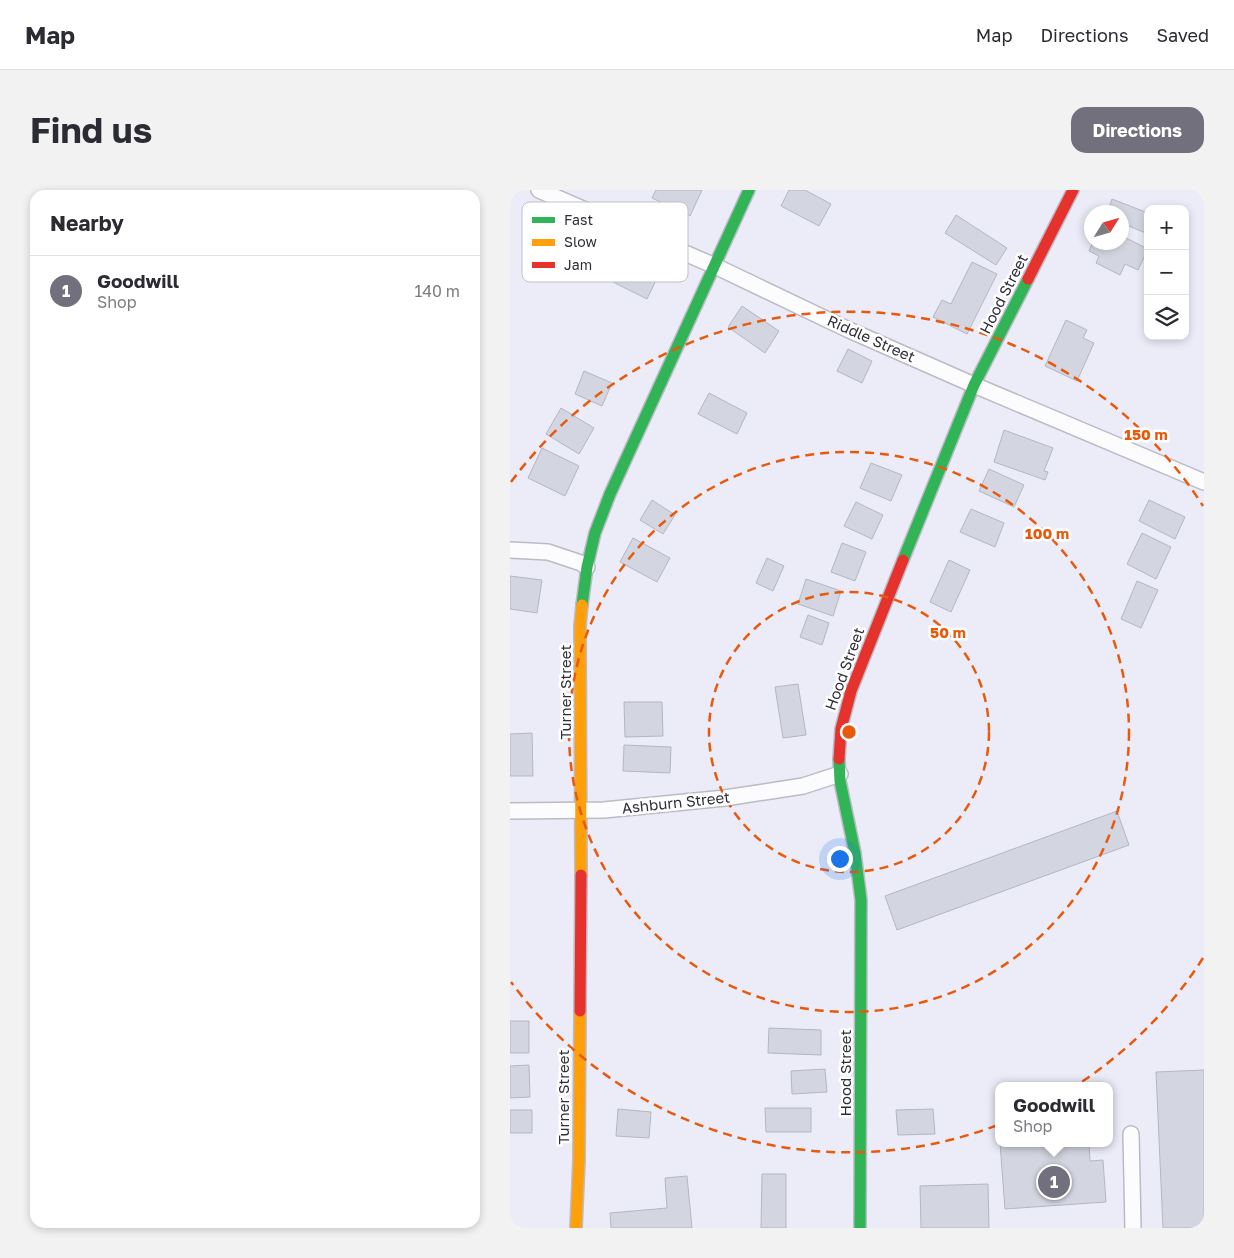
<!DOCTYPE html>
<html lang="en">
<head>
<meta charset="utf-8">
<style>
	body { margin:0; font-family:"Golos Text",sans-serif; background:#f2f2f3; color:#2b2b33 }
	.controls { position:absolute; right:15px; top:15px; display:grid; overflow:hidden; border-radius:10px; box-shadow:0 2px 8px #0003 }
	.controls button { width:45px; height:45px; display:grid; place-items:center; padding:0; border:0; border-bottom:1px solid #e1e1e2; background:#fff; color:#2b2b33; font:25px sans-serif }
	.compass { position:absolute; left:574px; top:15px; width:45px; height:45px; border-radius:50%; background:#fff; box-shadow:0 2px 8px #0003; rotate:53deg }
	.you { position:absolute; left:329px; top:668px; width:18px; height:18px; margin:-12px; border:4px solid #fff; border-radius:50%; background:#1a73e8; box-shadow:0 0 0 8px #1a73e833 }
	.badge { display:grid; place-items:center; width:32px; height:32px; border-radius:50%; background:#71707c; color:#fff; font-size:16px; font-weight:700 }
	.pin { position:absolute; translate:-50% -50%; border:2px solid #fff; box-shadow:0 1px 5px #0006 }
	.popup { position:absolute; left:485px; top:892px; width:118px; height:65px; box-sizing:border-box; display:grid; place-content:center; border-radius:10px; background:#fff; filter:drop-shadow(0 1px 4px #0005); font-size:16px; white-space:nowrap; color:#7c7c81 }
	.popup b { font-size:19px; color:#2b2b33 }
	.popup::after { content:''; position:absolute; left:50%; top:100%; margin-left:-10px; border:10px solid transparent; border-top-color:#fff }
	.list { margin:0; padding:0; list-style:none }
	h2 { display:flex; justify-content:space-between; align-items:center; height:65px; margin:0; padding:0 20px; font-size:21px }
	h2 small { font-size:16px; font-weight:400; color:#7c7c81 }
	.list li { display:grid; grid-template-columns:32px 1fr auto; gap:15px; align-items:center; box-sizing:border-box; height:70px; padding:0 20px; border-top:1px solid #e1e1e2 }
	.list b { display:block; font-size:19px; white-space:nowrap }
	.list p { margin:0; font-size:16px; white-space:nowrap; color:#7c7c81 }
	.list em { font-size:16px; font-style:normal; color:#7c7c81 }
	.icon { flex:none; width:28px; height:28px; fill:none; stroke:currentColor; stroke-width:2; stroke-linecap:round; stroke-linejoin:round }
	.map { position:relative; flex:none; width:694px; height:1038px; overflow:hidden; border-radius:15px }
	header { display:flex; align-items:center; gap:30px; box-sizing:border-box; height:70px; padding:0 25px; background:#fff; border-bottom:1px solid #e1e1e2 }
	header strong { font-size:24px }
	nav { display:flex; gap:28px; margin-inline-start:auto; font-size:18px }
	.intro { display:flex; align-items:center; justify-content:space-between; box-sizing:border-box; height:120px; padding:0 30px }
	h1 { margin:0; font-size:35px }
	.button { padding:12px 22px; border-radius:15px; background:#71707c; color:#fff; font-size:18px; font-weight:700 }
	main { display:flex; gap:30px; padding:0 30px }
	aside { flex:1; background:#fff; border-radius:15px; box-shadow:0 2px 8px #0003 }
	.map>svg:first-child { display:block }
	.building { fill:#d3d5e0; stroke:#b3b7c1 }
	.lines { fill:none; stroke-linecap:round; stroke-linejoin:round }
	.street-casing { stroke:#bbbbc6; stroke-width:18 }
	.fast-casing { stroke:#bbbbc6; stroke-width:14 }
	.slow-casing { stroke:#bbbbc6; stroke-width:14 }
	.jam-casing { stroke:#bbbbc6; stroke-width:14 }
	.street { stroke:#fcfcfe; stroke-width:15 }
	.fast { stroke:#30b455; stroke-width:11 }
	.slow { stroke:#ff9f0a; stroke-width:11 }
	.jam { stroke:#e5322d; stroke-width:11 }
	.ring { fill:none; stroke:#e8590c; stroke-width:2.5; stroke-dasharray:9 6 }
	.labels { text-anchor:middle; stroke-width:5; stroke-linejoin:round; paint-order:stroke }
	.street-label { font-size:15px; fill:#2f2e39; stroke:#fff }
	.key { fill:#fff; stroke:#c1c0c4; stroke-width:1 }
	.key-label { font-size:14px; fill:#2f2e39 }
	.centre { fill:#e8590c; stroke:#fff; stroke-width:2.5 }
	.ring-label { font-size:15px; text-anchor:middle; font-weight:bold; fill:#e8590c; stroke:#fff; stroke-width:5; stroke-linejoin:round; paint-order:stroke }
</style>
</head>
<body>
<header>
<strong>Map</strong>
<nav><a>Map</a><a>Directions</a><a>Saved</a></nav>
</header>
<div class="intro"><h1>Find us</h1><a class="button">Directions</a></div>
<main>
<aside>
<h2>Nearby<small></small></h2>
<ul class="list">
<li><span class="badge">1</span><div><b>Goodwill</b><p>Shop</p></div><em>140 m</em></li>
</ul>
</aside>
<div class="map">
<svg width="694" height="1038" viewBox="0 0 694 1038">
	<rect width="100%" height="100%" fill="#ececf9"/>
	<!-- building -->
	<path class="building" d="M146 0H192L180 26 142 8Z
		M279 0H295L321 14 309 36 271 16Z
		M602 9 638 23V44L612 33V22H597Z
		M446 25 497 58 486 75 435 43Z
		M612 46 638 59 628 80 615 74 610 85 586 73 589 66 579 61 583 52H612Z
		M112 66 149 84 137 109 89 85 96 69 108 74Z
		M462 72 487 84 457 144 423 127 432 110 441 114Z
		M232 116 269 141 255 163 218 137Z
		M556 130 577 140 573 148 584 153 567 191 535 176Z
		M338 159 362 171 352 193 327 181Z
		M74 181 102 193 92 216 65 204Z
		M199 203 237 223 227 244 188 224Z
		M51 218 84 238 69 264 36 244Z
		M494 240 543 258 534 281 538 282 535 290 484 272Z
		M32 258 69 276 55 306 18 288Z
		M361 273 392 285 381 311 350 298Z
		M479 279 514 295 504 317 469 301Z
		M142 310 165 325 153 344 130 330Z
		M639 310 675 327 665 349 629 331Z
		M346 312 373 325 362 349 334 336Z
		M461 319 494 333 485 357 450 342Z
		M632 343 661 357 646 389 617 374Z
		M123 348 160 368 147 392 110 372Z
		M332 353 356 362 345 391 321 382Z
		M257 368 274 376 263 401 246 393Z
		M439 370 460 380 441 422 420 412Z
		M0 386 32 390 27 423 0 419Z
		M296 389 331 401 323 426 288 414Z
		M627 391 648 400 631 438 611 429Z
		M298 425 319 433 312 455 290 447Z
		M288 494 296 545 273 548 265 497Z
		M114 512H152L153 546 115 547Z
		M22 543 23 586H0V544Z
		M114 555 161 557 160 583 113 581Z
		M607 621 619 655 387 740 375 706Z
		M0 831H19V863H0Z
		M259 838 311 840V865L258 863Z
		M19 875 20 907 0 908V876Z
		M315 879 317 902 282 904 281 881Z
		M694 880V1038H653L646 882Z
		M255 918H301V942H256Z
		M108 919 141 922 139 948 106 946Z
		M423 919 425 944 388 945 386 920Z
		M0 920H22V943H0Z
		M490 953H579L580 971 593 970 596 1012 495 1019Z
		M252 984H276V1038H251Z
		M177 986 182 1038H101L100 1023 157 1018 155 988Z
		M478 994 479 1038H411L410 996Z"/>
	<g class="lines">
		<!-- street casing -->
		<g class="street-casing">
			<path id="street" d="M29 0 205 76 339 140 464 195 694 292
				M0 360 38 362 71 373 77 377
				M0 621 94 620 215 608 293 596 330 584
				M621 944 623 1038"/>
		</g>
		<!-- fast casing -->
		<g class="fast-casing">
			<path id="fast" d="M393 370 464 195 518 89
				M72 415 77 377 85 343 100 304 239 0
				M329 569 330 591 345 663 351 710 350 1038"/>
		</g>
		<!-- slow casing -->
		<g class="slow-casing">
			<path id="slow" d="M71 685 70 436 72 415
				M66 1038 69 970 70 821"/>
		</g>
		<!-- jam casing -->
		<g class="jam-casing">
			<path id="jam" d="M518 89 563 0
				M329 569 331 539 341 501 393 370
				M70 821 71 685"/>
		</g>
		<!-- street -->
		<use href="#street" class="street"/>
		<!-- fast -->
		<use href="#fast" class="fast"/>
		<!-- slow -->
		<use href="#slow" class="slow"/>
		<!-- jam -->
		<use href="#jam" class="jam"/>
	</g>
	<!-- distance rings -->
	<g class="ring">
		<circle cx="339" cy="542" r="140"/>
		<circle cx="339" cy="542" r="280"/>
		<path d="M693 768A420 420 0 0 1 1 792M1 292A420 420 0 0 1 693 316"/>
	</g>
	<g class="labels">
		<!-- street labels -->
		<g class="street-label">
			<text transform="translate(494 104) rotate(-63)" y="5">Hood Street</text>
			<text transform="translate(361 149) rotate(24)" y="5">Riddle Street</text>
			<text transform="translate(335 479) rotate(-70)" y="5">Hood Street</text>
			<text transform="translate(56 502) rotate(-90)" y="5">Turner Street</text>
			<text transform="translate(166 613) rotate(-6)" y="5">Ashburn Street</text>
			<text transform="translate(336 883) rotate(-90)" y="5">Hood Street</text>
			<text transform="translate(54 907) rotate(-90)" y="5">Turner Street</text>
		</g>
	</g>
	<!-- legend -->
	<rect x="12" y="12" width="166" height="80" rx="8" class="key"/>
	<rect x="22" y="27" width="23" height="6" fill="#30b455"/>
	<rect x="22" y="49" width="23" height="7" fill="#ff9f0a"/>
	<rect x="22" y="72" width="23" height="6" fill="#e5322d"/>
	<g class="key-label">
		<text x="54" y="35">Fast</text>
		<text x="54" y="57">Slow</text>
		<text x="54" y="80">Jam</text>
	</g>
	<circle cx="339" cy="542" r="8" class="centre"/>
	<g class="ring-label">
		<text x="636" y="250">150 m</text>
		<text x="537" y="349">100 m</text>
		<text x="438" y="448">50 m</text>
	</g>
</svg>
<div class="controls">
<button>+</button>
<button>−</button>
<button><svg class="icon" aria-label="layers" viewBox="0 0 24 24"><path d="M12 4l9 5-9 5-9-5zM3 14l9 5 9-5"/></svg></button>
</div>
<svg class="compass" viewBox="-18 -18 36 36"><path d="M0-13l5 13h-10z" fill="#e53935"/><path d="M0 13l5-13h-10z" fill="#7c7c81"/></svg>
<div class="you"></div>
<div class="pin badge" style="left:544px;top:992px">1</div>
<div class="popup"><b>Goodwill</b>Shop</div>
</div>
</main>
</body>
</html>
